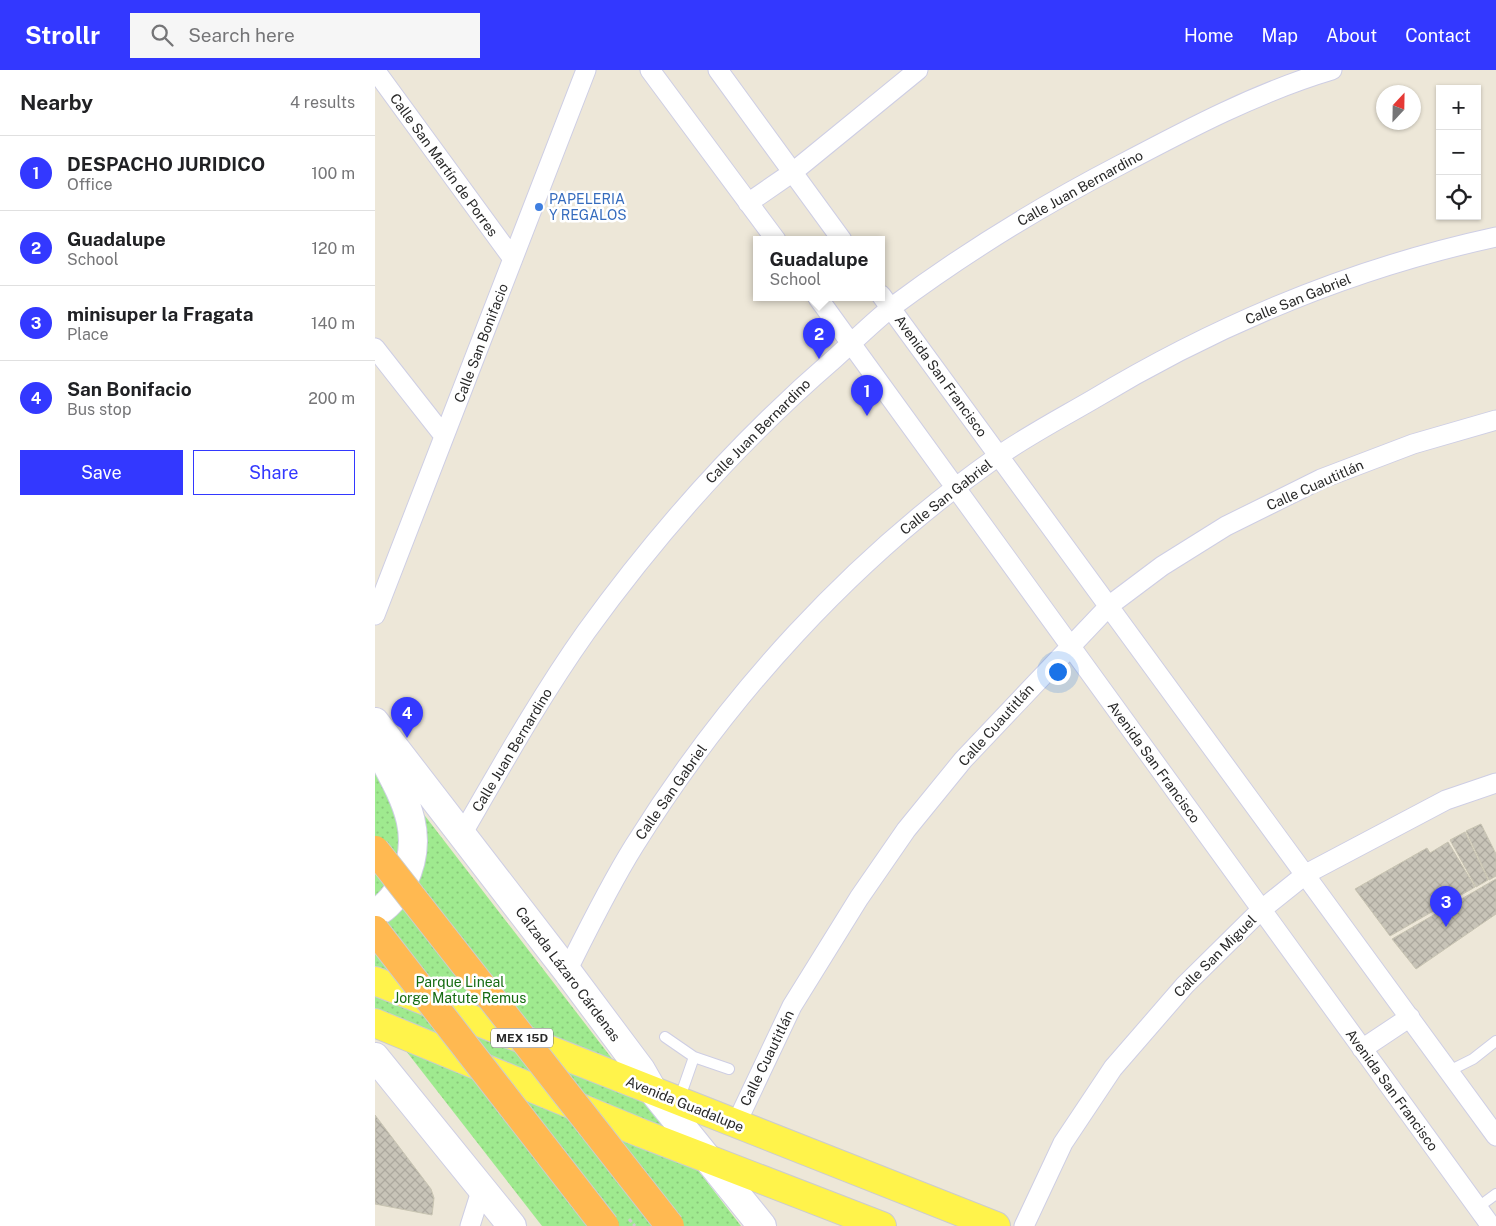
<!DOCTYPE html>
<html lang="en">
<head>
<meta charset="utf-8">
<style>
	body { margin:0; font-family:"Public Sans",sans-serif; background:#f6f6f6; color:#202124 }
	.controls { position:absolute; right:15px; top:15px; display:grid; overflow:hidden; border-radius:0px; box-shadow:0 1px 4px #0004 }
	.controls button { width:45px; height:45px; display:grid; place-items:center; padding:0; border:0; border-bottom:1px solid #e0e0e0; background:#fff; color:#202124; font:25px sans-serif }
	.compass { position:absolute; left:1001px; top:15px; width:45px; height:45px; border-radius:50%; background:#fff; box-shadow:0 1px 4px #0004; rotate:22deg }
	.you { position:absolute; left:682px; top:601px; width:18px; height:18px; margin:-12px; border:4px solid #fff; border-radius:50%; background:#1a73e8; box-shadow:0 0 0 8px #1a73e833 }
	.badge { display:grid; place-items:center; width:32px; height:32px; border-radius:50%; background:#3338ff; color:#fff; font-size:16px; font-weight:700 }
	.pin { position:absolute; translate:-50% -41px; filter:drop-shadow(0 1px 2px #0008) }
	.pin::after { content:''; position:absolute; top:26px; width:18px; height:15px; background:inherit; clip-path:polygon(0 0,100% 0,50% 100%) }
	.popup { position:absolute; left:378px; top:166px; width:132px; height:65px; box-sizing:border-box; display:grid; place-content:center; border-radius:0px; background:#fff; filter:drop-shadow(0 1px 4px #0005); font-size:16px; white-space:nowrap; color:#757577 }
	.popup b { font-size:19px; color:#202124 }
	.popup::after { content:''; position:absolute; left:50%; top:100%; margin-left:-10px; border:10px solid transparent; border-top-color:#fff }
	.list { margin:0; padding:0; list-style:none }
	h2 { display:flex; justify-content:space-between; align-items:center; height:65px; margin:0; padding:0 20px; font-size:21px }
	h2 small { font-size:16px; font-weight:400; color:#757577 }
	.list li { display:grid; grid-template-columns:32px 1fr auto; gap:15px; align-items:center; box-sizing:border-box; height:75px; padding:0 20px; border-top:1px solid #e0e0e0 }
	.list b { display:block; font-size:19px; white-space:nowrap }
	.list p { margin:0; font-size:16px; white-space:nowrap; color:#757577 }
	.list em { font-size:16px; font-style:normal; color:#757577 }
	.actions { display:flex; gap:10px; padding:15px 20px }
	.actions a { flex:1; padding:11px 0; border:1px solid #3338ff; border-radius:0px; text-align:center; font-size:18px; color:#3338ff }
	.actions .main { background:#3338ff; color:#fff }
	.icon { flex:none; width:28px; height:28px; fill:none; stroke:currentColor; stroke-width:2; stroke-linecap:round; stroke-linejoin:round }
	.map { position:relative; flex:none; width:1121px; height:1156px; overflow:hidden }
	header { display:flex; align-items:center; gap:30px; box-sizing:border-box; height:70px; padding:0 25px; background:#3338ff; color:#fff }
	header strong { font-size:24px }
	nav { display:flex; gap:28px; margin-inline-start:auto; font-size:18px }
	.search { width:350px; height:45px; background:#f6f6f6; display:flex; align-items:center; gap:12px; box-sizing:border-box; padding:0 18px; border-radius:0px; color:#757577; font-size:19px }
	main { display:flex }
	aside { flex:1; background:#fff }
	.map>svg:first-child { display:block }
	.park { fill:url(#park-dots) }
	.building { fill:url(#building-cross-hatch); stroke:#c8c4b2 }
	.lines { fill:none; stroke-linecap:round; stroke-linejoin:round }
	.lane-casing { stroke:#cecee4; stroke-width:12 }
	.street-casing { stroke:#cecee4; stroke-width:21 }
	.secondary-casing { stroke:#cecee4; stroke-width:30 }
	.primary-casing { stroke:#ccc; stroke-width:30 }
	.path { stroke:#ccc; stroke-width:3; stroke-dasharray:4 2.5; stroke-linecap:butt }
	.lane { stroke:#fff; stroke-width:10 }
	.street { stroke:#fff; stroke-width:19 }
	.secondary { stroke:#fff; stroke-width:28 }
	.primary { stroke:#fff34b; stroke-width:28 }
	.highway-bridge-casing { stroke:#ccc; stroke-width:30; stroke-linecap:butt }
	.highway-bridge { stroke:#ffb951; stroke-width:28 }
	.shop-dot { fill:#3f7fe0; stroke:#fff; stroke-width:2 }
	.labels { text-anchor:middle; stroke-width:5; stroke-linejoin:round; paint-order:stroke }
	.shield { fill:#fff; stroke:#696969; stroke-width:1 }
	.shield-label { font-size:12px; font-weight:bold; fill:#292929 }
	.street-label { font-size:14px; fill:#292929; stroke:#fff }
	.shop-label { font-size:14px; fill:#366cbe; stroke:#fff; text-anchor:start }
	.park-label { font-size:14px; fill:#166c12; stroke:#fff }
</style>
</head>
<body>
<header>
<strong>Strollr</strong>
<div class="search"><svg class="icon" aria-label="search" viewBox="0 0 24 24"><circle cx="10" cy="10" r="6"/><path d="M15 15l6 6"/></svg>Search here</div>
<nav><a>Home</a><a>Map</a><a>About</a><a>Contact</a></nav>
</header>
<main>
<aside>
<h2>Nearby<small>4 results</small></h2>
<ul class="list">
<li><span class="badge">1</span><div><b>DESPACHO JURIDICO</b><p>Office</p></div><em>100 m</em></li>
<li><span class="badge">2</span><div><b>Guadalupe</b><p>School</p></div><em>120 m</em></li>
<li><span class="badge">3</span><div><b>minisuper la Fragata</b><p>Place</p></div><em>140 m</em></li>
<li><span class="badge">4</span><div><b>San Bonifacio</b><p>Bus stop</p></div><em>200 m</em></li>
</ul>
<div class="actions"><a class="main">Save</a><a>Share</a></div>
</aside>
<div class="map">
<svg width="1121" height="1156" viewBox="0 0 1121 1156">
	<defs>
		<pattern id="park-dots" width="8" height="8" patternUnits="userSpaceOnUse" patternTransform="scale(1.25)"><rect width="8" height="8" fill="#9fea8f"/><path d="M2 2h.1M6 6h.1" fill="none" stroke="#89c97b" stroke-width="1.8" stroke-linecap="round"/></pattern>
		<pattern id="building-cross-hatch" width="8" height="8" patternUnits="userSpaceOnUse" patternTransform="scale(1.25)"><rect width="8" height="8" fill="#c8c4b8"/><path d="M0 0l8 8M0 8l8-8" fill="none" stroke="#aca89e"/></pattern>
	</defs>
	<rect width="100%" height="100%" fill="#ede7d8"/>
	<!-- park -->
	<path class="park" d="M0 681 366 1156H167L0 941Z"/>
	<!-- building -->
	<path class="building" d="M1106 754 1121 784V806L1114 810 1091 761Z
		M1090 762 1113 810 1101 817 1075 770Z
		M1073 772 1100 817 1015 866 980 819 1052 778 1055 783Z
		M1121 809V844L1041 899 1017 869Z
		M0 1045 56 1119 59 1128 57 1145 0 1134Z"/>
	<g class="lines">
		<!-- lane casing -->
		<g class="lane-casing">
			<path id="lane" d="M290 967 319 987 354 999
				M1074 1001 1098 989 1121 971
				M304 1030 319 987
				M1102 1138 1121 1124"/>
		</g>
		<!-- street casing -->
		<g class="street-casing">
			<path id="street" d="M0 0 138 189
				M275 0 401 170
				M343 0 467 170
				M373 133 418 102 543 0
				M506 225 1121 1066
				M443 228 1116 1156
				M0 278 69 366
				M0 545 211 0
				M86 766C126 697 165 627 211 562 284 461 365 370 459 289 478 272 497 253 517 237 588 184 666 136 745 95 813 59 883 22 957 0
				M192 901C213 859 234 816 259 776 353 625 476 490 622 387 652 366 686 348 717 330 843 254 978 198 1121 167
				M987 979 1035 947
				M361 1054 417 936 484 828 531 760 588 690 735 535 787 496 851 456 946 409 1038 374 1121 350
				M95 1156 107 1118
				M649 1156 688 1073 738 998 810 915 886 840 931 804 1071 730 1121 713"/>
		</g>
		<!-- secondary casing -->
		<g class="secondary-casing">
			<path id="secondary" d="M0 652 192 901 266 1000 278 1021 387 1156
				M0 843C11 838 23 824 28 812 54 759 24 720 0 672
				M0 987 137 1156"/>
		</g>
		<!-- primary casing -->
		<g class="primary-casing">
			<path id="primary" d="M0 911 621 1156
				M0 953 266 1063 507 1156"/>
		</g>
		<!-- path -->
		<path class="path" d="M254 1149 260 1156"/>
		<!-- lane -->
		<use href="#lane" class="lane"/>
		<!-- street -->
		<use href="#street" class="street"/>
		<!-- secondary -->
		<use href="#secondary" class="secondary"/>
		<!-- primary -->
		<use href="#primary" class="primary"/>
		<!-- highway-bridge casing -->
		<g class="highway-bridge-casing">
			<path id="highway-bridge" d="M0 780 295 1156
				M0 860 230 1156"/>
		</g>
		<!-- highway-bridge -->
		<use href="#highway-bridge" class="highway-bridge"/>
	</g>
	<!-- markers -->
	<circle class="shop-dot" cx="164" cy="137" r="5"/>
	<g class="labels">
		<!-- shield labels -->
		<rect class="shield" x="116" y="958.5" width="62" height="19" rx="4"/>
		<g class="shield-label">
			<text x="147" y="972">MEX 15D</text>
		</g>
		<!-- street labels -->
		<g class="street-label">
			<text transform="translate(69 95) rotate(54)" y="5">Calle San Martín de Porres</text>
			<text transform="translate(705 118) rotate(-29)" y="5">Calle Juan Bernardino</text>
			<text transform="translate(923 229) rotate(-22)" y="5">Calle San Gabriel</text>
			<text transform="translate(106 273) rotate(-69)" y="5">Calle San Bonifacio</text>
			<text transform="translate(566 306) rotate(54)" y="5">Avenida San Francisco</text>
			<text transform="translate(383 361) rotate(-45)" y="5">Calle Juan Bernardino</text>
			<text transform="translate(940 415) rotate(-24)" y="5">Calle Cuautitlán</text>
			<text transform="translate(571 427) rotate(-38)" y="5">Calle San Gabriel</text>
			<text transform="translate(621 655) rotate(-48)" y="5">Calle Cuautitlán</text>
			<text transform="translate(137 680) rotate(-59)" y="5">Calle Juan Bernardino</text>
			<text transform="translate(779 692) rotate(54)" y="5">Avenida San Francisco</text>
			<text transform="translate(296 722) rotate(-55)" y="5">Calle San Gabriel</text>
			<text transform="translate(840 886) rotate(-45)" y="5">Calle San Miguel</text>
			<text transform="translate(193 904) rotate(53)" y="5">Calzada Lázaro Cárdenas</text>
			<text transform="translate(392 988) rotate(-64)" y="5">Calle Cuautitlán</text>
			<text transform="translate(1017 1020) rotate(54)" y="5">Avenida San Francisco</text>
			<text transform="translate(310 1034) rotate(22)" y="5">Avenida Guadalupe</text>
		</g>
		<!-- shop labels -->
		<g class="shop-label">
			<text x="174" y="134">PAPELERIA<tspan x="174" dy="16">Y REGALOS</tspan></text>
		</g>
		<!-- park labels -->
		<g class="park-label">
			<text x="85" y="917">Parque Lineal<tspan x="85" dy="16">Jorge Matute Remus</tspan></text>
		</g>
	</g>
</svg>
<div class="controls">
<button>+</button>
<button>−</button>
<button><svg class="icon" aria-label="locate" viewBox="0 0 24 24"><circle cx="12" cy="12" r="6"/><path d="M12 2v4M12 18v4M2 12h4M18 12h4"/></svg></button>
</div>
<svg class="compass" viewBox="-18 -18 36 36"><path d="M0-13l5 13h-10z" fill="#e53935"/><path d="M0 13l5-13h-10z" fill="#757577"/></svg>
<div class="you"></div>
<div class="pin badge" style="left:492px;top:346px">1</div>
<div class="pin badge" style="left:444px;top:289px">2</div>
<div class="popup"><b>Guadalupe</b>School</div>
<div class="pin badge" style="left:1071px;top:857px">3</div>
<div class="pin badge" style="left:32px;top:668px">4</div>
</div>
</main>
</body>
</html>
